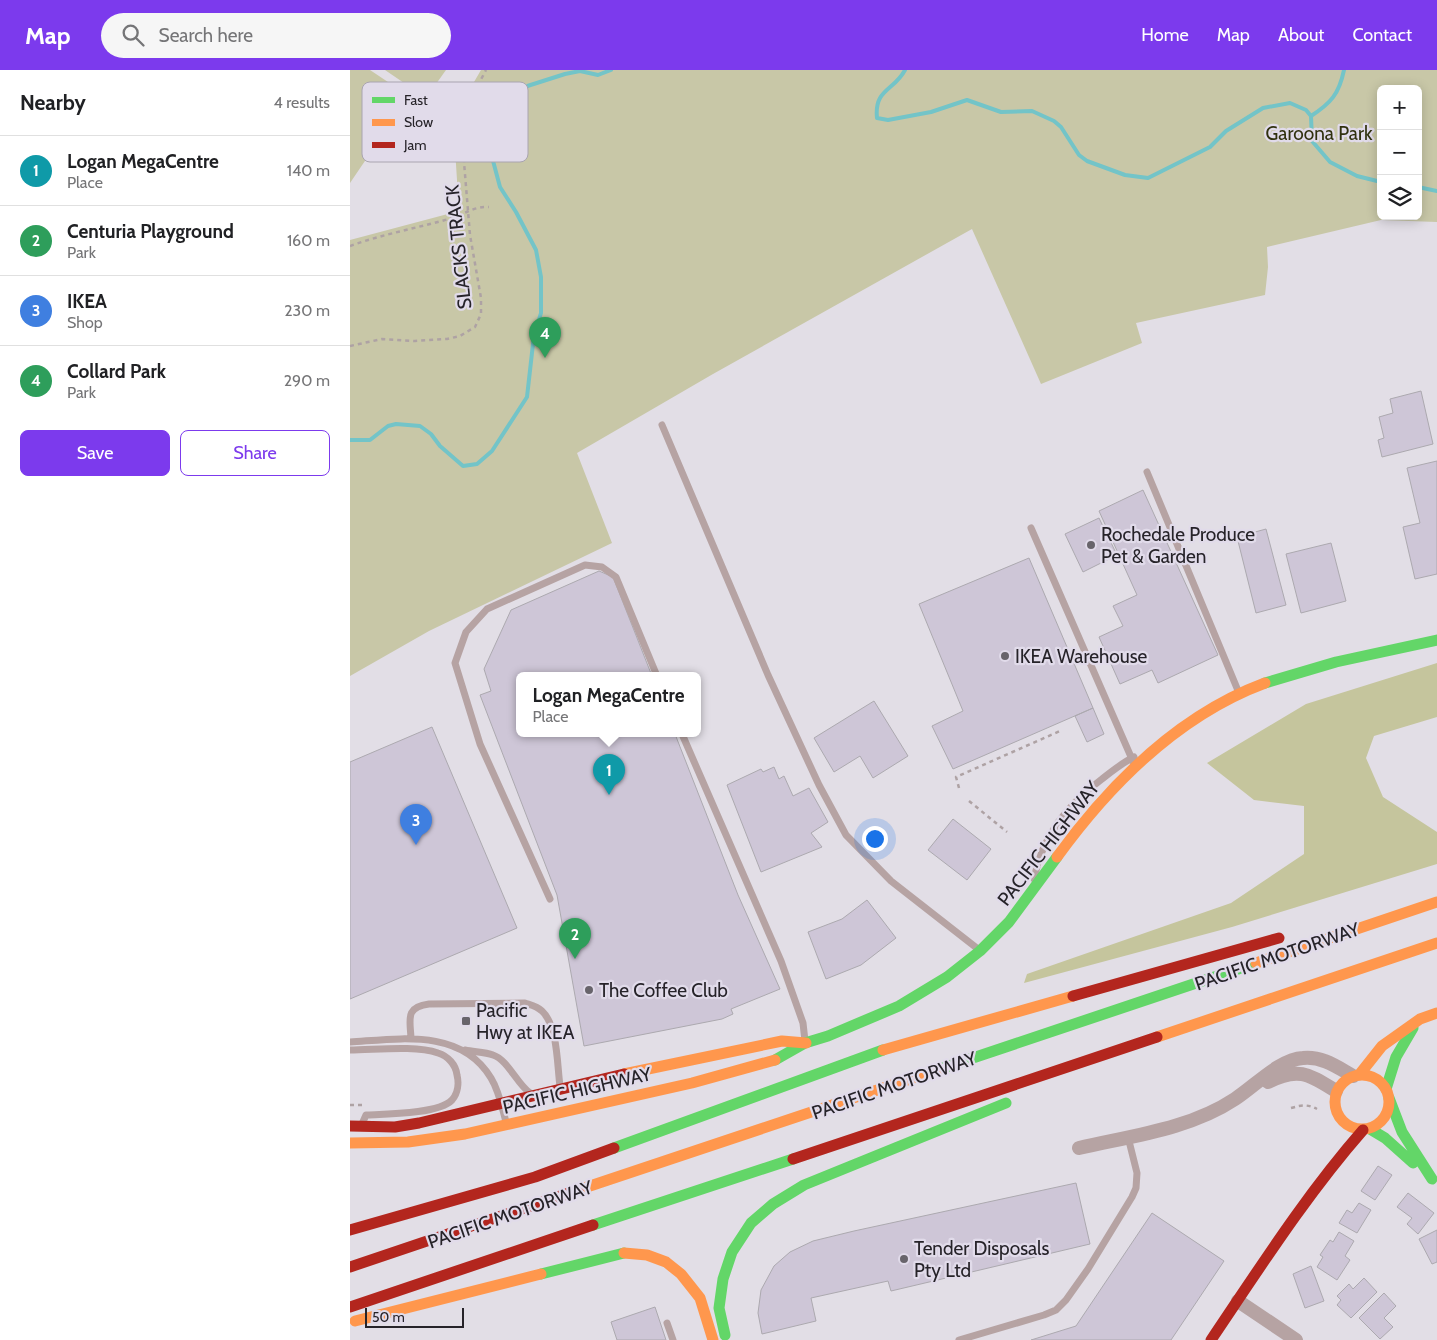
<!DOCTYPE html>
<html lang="en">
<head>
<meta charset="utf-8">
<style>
	body { margin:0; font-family:Cabin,sans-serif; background:#f6f6f6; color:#202124 }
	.controls { position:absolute; right:15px; top:15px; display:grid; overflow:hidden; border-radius:8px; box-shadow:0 2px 12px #0003 }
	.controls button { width:45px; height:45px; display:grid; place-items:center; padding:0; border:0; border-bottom:1px solid #e0e0e0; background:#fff; color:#202124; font:25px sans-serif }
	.scale { position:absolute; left:15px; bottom:12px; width:99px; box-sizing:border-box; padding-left:5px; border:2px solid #262329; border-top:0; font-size:14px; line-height:18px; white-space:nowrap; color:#262329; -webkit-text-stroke:4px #e1dbea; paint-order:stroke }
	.you { position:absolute; left:524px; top:768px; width:18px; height:18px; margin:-12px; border:4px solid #fff; border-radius:50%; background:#1a73e8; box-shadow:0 0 0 8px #1a73e833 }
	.badge { display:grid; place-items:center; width:32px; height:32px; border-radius:50%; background:#7c3aed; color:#fff; font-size:16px; font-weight:700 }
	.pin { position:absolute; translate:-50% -41px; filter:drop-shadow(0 1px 2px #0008) }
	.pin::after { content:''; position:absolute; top:26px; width:18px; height:15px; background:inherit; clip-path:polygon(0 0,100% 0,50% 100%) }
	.popup { position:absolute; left:166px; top:602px; width:185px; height:65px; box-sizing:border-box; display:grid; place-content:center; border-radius:8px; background:#fff; filter:drop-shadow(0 1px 4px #0005); font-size:16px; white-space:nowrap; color:#757577 }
	.popup b { font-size:19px; color:#202124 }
	.popup::after { content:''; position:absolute; left:50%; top:100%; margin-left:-10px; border:10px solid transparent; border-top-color:#fff }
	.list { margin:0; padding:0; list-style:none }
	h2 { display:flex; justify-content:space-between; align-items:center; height:65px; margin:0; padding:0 20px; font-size:21px }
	h2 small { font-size:16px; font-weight:400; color:#757577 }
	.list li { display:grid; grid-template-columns:32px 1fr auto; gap:15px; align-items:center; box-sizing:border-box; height:70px; padding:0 20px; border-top:1px solid #e0e0e0 }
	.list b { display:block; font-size:19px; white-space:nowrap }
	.list p { margin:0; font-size:16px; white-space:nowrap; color:#757577 }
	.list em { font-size:16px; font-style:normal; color:#757577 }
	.actions { display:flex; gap:10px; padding:15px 20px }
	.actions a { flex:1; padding:11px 0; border:1px solid #7c3aed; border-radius:8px; text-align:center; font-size:18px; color:#7c3aed }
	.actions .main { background:#7c3aed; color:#fff }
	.icon { flex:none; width:28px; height:28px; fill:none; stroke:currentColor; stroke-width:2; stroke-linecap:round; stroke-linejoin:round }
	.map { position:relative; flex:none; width:1087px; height:1270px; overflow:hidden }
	header { display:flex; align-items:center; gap:30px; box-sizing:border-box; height:70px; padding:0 25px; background:#7c3aed; color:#fff }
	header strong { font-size:24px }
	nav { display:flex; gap:28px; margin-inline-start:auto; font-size:18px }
	.search { width:350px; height:45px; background:#f6f6f6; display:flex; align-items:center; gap:12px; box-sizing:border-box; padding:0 18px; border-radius:28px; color:#757577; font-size:19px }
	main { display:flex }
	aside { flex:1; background:#fff }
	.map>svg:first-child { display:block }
	.green { fill:#c8c7a7; fill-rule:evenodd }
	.forest { fill:#c5c59d }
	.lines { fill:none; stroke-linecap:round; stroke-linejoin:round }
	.stream { stroke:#73c4c8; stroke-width:4 }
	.building { fill:#cec6d7; stroke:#aca9af }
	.path { stroke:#aea2a4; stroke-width:2.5; stroke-dasharray:4 4; stroke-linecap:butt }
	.lane { stroke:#b6a3a3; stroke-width:7 }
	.street { stroke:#b6a3a3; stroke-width:14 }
	.fast { stroke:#63d668; stroke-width:11 }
	.slow { stroke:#ff974d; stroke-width:11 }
	.jam { stroke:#b3261e; stroke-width:11 }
	.poi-dot { fill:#68646b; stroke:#e1dbea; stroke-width:2 }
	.labels { text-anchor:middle; stroke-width:4.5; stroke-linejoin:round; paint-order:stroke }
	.park-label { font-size:19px; fill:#30310e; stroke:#e1dbea }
	.street-label { font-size:19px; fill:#262329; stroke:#e1dbea }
	.poi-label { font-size:19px; fill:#262329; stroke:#e1dbea; text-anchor:start }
	.key { fill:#e1dbea; stroke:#a9a4b0; stroke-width:1 }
	.key-label { font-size:14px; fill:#262329 }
</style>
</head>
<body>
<header>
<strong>Map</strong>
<div class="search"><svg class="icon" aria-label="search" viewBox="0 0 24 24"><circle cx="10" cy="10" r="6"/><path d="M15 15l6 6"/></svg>Search here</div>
<nav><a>Home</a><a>Map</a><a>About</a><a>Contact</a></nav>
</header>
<main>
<aside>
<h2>Nearby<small>4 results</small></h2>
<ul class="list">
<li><span class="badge" style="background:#0f9aa8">1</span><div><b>Logan MegaCentre</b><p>Place</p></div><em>140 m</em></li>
<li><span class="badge" style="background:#2e9e5b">2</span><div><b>Centuria Playground</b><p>Park</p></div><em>160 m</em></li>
<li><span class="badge" style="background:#3f7fe0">3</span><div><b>IKEA</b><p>Shop</p></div><em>230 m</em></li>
<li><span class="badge" style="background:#2e9e5b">4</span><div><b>Collard Park</b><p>Park</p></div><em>290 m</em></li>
</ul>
<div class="actions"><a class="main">Save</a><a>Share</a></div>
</aside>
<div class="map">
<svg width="1087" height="1270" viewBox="0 0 1087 1270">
	<rect width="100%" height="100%" fill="#e2dee6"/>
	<!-- green -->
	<path class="green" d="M0 0H20L59 26 0 113Z
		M35 0H96L76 28Z
		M131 0H1087V152L1031 150 917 177 918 197 915 225 786 253 792 273 691 314 622 159 363 304 227 383 262 473 79 561 0 606V170L109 141 103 48ZM1031 19H1068V146H1031Z"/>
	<!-- forest -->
	<path class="forest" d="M1087 593V647L1024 666 1016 688 1033 727 1087 762V794L882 857 674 913 677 904 881 833 954 784V736L904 730 857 693 956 634Z"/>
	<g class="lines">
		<!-- stream -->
		<path class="stream" d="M555 0C544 21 524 19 527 48L538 50 581 42 617 30 651 42 682 41 704 51 711 57 729 85 737 91 775 105 798 108 860 77 876 61 913 38 940 33 956 40 961 46 962 71 980 92 1007 106 1031 112
			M961 46C981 33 989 24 994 0
			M1068 117 1087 121
			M0 370H20L38 356 46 354 70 356 81 364 90 376 113 396 127 394 142 381 177 327 184 265 191 243V207L186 180 166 142 150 117 142 87 144 60 159 28 168 19 215 4 230 1 248 5 261 0"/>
	</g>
	<!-- building -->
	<path class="building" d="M1071 321 1083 374 1032 387 1028 370 1034 368 1029 347 1043 343 1040 329Z
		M1087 391V504L1065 509 1053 457 1070 453 1057 398Z
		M793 420 868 585 808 613 802 600 770 614 749 567 773 556 763 536 787 525 749 441Z
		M749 448 767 485 733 502 715 464Z
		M916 459 936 535 906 543 887 467Z
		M981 473 996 531 951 543 936 484Z
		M679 488 743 638 603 699 582 656 613 641 569 534Z
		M249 501 263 507 302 606H170V664H325L388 825 430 919 381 939 383 944 372 949 234 976 207 825 130 625 141 621 134 599 161 540Z
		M524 631 558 686 523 708 510 686 484 702 464 668Z
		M743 638 754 664 737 672 725 646Z
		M82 657 167 858 0 929V692Z
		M424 697 429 709 434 706 443 726 459 718 478 752 461 763 472 777 411 802 377 715 411 699 413 702Z
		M603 749 641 779 617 810 578 780Z
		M517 830 546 868 511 895 476 909 458 862 492 849Z
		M1028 1096 1042 1105 1025 1130 1011 1121Z
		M726 1113 740 1174 541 1221 538 1211 461 1228 466 1251 412 1264 408 1243 411 1220 424 1196 440 1182 463 1171 504 1161Z
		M1058 1123 1084 1143 1068 1164 1057 1154 1062 1148 1047 1137Z
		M1009 1133 1021 1140 1007 1163 989 1153 997 1140 1002 1143Z
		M802 1143 874 1191 821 1270H681L726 1256Z
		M1087 1160V1192L1082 1194 1069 1169Z
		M989 1162 1004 1171 995 1186 1000 1190 987 1210 967 1197 973 1187 970 1185 980 1170 983 1172Z
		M961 1196 974 1231 955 1238 943 1204Z
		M1014 1208 1027 1222 1001 1248 987 1235 991 1230 987 1226 999 1214 1003 1219Z
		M1034 1223 1046 1236 1034 1248 1043 1257 1030 1269 1009 1248Z
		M305 1237 316 1270H267L261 1252Z"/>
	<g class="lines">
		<!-- path -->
		<path class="path" d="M0 176C33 164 68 158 102 148 115 144 124 136 139 137
			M0 276 32 269 65 271 97 269 110 266 125 257 131 244V228L120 165 111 56 118 34 136 0
			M609 718 606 707 710 661
			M619 731 657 762
			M0 1035H13
			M941 1038C952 1035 957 1034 967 1039"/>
		<!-- lane -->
		<path class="lane" d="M312 355 418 605 469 715 496 765 541 811 628 879
			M797 402 889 623
			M681 458 785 696
			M332 664 431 891 453 953 455 971
			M684 809C692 766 717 735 752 709 762 701 772 693 784 687
			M200 829 130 674 105 593 116 562 137 539 235 495 252 497 266 507 307 606
			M61 968C60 949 55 937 79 934L175 933C181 935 187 936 192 941 208 956 207 995 210 1016
			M0 972C49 969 111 958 141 1008 149 1021 152 1037 156 1052
			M0 980C25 980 65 975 88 983 98 986 106 995 107 1005 109 1013 108 1023 102 1030 89 1044 35 1044 16 1045L12 1054
			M115 980C124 982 135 982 143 985 158 990 167 1014 180 1023
			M317 1253 323 1270
			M609 1270 694 1245 706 1240 716 1230 738 1199 782 1127 786 1118 787 1103 778 1067"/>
		<!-- street -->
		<path class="street" d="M918 1012C949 996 960 1005 986 1021
			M729 1078C781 1066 840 1059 885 1029 905 1016 930 989 953 988 972 986 987 997 1003 1006
			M888 1231 946 1270"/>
		<!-- fast -->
		<path class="fast" d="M915 613 986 592 1087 570
			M425 990 455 973 478 966 549 936 597 907 630 881 659 852 707 787
			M590 999 906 893
			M1036 1019 1046 987 1063 958
			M1039 1028 1052 1062 1082 1109
			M1020 1059 1035 1068 1063 1093
			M264 1078 533 980
			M243 1155 443 1089
			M191 1204 274 1183
			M375 1265 369 1238 373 1209 382 1182 401 1153 423 1134 454 1115 656 1033"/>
		<!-- slow -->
		<path class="slow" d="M707 787C760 714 829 645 915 613
			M906 893 1087 832
			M807 967 1087 873
			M533 980 723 926
			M274 1004 432 971 456 973
			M985 1032a27 27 0 1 1 54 0a27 27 0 1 1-54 0Z
			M1009 1005 1032 976 1070 949 1087 943
			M0 1073 58 1072 115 1064 342 1013 425 990
			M228 1120 590 999
			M274 1183 297 1185 316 1192 331 1204 350 1228 363 1270
			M5 1251 191 1204"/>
		<!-- jam -->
		<path class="jam" d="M723 926 929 868
			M0 1056 45 1057 69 1053 274 1004
			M443 1089 807 967
			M0 1160 185 1107 264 1078
			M0 1197 228 1120
			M0 1237 243 1155
			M861 1270C909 1199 956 1125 1013 1060"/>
	</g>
	<!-- markers -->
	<g class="poi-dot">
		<circle cx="741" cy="475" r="5"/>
		<circle cx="655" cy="586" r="5"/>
		<circle cx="239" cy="920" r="5"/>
		<rect x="111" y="946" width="10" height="10" rx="2.5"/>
		<circle cx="554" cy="1189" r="5"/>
	</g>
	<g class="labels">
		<!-- park labels -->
		<g class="park-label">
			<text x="969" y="70">Garoona Park</text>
		</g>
		<!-- street labels -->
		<g class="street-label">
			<text transform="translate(108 177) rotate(-96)" y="7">SLACKS TRACK</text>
			<text transform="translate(698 773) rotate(-52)" y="7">PACIFIC HIGHWAY</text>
			<text transform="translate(927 886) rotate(-19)" y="7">PACIFIC MOTORWAY</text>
			<text transform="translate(544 1015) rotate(-19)" y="7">PACIFIC MOTORWAY</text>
			<text transform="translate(227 1020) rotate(-13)" y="7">PACIFIC HIGHWAY</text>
			<text transform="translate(160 1144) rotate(-19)" y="7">PACIFIC MOTORWAY</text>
		</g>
		<!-- poi labels -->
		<g class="poi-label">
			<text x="751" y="471">Rochedale Produce<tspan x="751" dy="22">Pet &amp; Garden</tspan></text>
			<text x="665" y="593">IKEA Warehouse</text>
			<text x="249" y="927">The Coffee Club</text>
			<text x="126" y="947">Pacific<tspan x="126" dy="22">Hwy at IKEA</tspan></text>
			<text x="564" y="1185">Tender Disposals<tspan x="564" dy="22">Pty Ltd</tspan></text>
		</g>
	</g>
	<!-- legend -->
	<rect x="12" y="12" width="166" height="80" rx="8" class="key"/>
	<rect x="22" y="27" width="23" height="6" fill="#63d668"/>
	<rect x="22" y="49" width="23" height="7" fill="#ff974d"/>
	<rect x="22" y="72" width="23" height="6" fill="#b3261e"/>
	<g class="key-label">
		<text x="54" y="35">Fast</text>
		<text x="54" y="57">Slow</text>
		<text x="54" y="80">Jam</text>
	</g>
</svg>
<div class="controls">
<button>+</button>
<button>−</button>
<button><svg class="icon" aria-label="layers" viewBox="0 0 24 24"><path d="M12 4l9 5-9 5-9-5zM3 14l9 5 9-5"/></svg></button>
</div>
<div class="scale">50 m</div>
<div class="you"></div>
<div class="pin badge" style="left:259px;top:725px;background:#0f9aa8">1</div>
<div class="popup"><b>Logan MegaCentre</b>Place</div>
<div class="pin badge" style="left:225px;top:889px;background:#2e9e5b">2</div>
<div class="pin badge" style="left:66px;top:775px;background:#3f7fe0">3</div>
<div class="pin badge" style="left:195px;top:288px;background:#2e9e5b">4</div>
</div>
</main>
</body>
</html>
